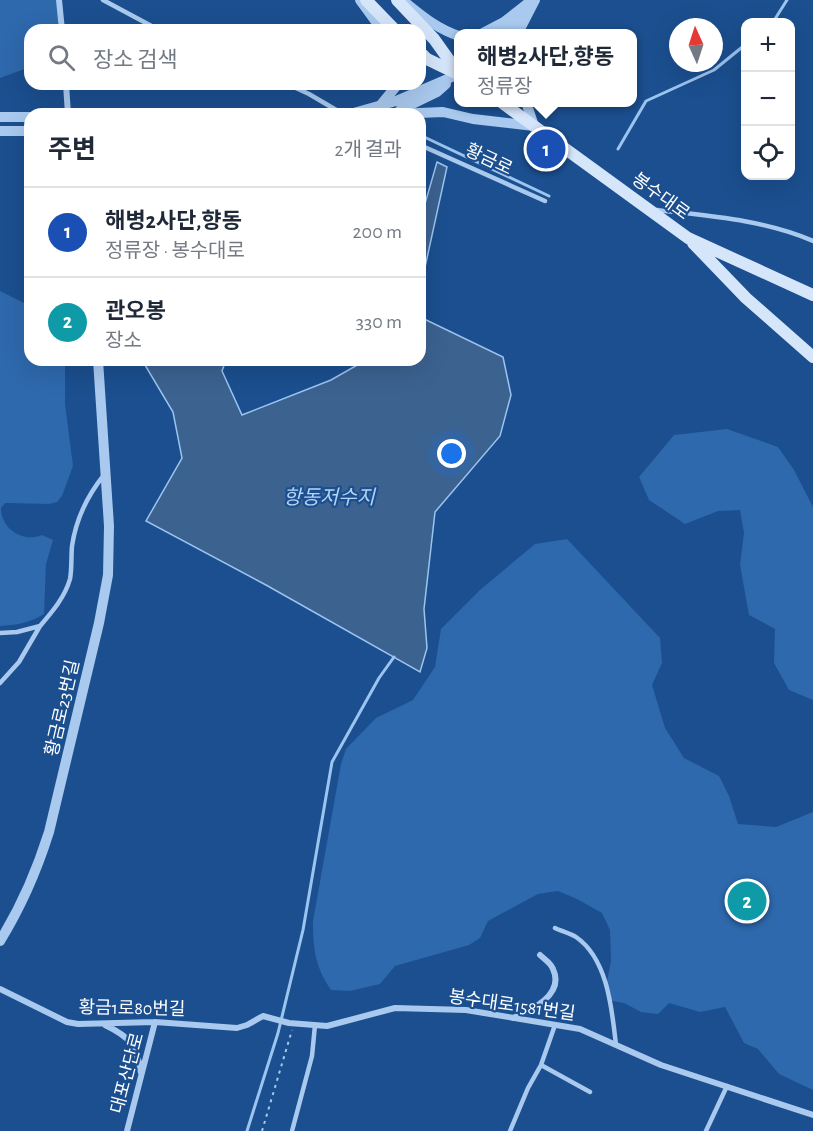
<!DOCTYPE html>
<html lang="ko">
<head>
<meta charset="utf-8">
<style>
	body { margin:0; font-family:"Alegreya Sans","Noto Sans KR",sans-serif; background:#f6f6f7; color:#1f2937 }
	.controls { position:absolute; right:18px; top:18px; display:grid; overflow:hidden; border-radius:12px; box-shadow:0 6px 24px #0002 }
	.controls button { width:54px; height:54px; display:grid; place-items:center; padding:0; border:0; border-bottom:2px solid #e0e1e3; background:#fff; color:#1f2937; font:30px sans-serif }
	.compass { position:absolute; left:669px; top:18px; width:54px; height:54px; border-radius:50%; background:#fff; box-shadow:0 6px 24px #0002; rotate:357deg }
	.you { position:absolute; left:452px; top:454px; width:21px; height:21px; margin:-15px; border:4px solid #fff; border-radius:50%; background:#1a73e8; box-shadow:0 0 0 9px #1a73e833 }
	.badge { display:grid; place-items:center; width:39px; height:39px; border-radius:50%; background:#84754c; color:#fff; font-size:20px; font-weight:700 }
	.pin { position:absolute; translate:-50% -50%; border:3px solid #fff; box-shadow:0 2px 6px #0006 }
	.popup { position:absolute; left:454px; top:29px; width:183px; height:78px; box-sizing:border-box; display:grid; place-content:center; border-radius:12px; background:#fff; filter:drop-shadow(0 2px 4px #0005); font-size:20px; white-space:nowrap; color:#747a83 }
	.popup b { font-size:22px; color:#1f2937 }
	.popup::after { content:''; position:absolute; left:50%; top:100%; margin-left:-12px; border:12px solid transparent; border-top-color:#fff }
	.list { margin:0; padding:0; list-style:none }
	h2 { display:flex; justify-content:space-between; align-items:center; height:78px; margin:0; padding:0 24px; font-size:26px }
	h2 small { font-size:20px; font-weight:400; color:#747a83 }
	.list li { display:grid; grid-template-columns:39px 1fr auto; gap:18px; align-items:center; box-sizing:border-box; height:90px; padding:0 24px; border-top:2px solid #e0e1e3 }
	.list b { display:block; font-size:22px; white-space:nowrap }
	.list p { margin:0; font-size:20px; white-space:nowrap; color:#747a83 }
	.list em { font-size:20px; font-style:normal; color:#747a83 }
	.icon { flex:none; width:33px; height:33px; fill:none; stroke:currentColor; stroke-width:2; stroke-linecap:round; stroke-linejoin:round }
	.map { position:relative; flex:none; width:813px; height:1131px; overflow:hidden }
	.search { position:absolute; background:#fff; box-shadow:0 6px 24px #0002; left:24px; top:24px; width:402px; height:66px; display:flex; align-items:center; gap:15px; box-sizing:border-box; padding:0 21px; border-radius:18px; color:#747a83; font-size:22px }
	.panel { position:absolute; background:#fff; box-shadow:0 6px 24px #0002; left:24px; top:108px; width:402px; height:258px; border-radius:18px }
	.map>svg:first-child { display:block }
	.green { fill:#2e69ad }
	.water { fill:#3c6290; stroke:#9cc4f0; stroke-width:1.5 }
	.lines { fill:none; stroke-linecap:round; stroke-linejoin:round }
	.stream { stroke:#9cc4f0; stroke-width:3 }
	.path { stroke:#a9c9ee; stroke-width:2; stroke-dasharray:3 4.5; stroke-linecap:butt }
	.service { stroke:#a9c9ee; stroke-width:4.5 }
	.minor { stroke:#a9c9ee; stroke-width:6 }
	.tertiary { stroke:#a9c9ee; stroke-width:10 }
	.secondary { stroke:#d6e6fa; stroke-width:12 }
	.labels { text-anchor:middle; stroke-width:4.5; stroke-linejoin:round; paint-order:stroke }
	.street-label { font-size:18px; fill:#fff; stroke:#1b4f8f }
	.water-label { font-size:20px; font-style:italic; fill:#b5d3f5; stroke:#1b4f8f }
</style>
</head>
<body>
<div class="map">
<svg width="813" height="1131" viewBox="0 0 813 1131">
	<rect width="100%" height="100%" fill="#1b4f8f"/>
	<!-- green -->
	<path class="green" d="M0 0H59L61 25 58 30H30V67L0 78Z
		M0 291 30 306V360H65V404L73 466 62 496 57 502 49 504 5 503 1 508C1 529 23 543 42 535L53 540 46 564 44 614C30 623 16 625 0 626Z
		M727 429 778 447 794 470 813 507V700L789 690 774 663 775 629 749 615 740 565 744 533 740 510 718 511 685 524 649 500 639 477 674 435Z
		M567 539 660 638 662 663 652 685 665 728 684 758 719 776 729 796 738 824 776 827 813 812V1090L779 1074 758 1049 744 1043 725 1007 700 1012 669 1003 658 1014 641 1012 624 1003 607 1000 606 987 611 961 610 930 602 913 577 899 558 891 538 894 488 921 480 938 469 945 395 966 380 984 350 991 331 990C315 966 313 950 313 921L341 764 346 749 376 718 413 700 435 667 441 629 480 590 535 544Z"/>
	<!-- water -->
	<path class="water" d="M437 162 447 167 420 290V221Z
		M420 317 503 357 511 395 500 436 435 512 424 609 427 648 420 672 266 585 146 521 182 458 173 412 142 360H226L222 371 242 415 331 380 366 360H420Z"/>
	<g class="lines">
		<!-- stream -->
		<path class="stream" d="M770 22 775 19 787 0
			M420 135 549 196
			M618 149 646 101 714 70 746 44
			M247 1131 278 1033 303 930 332 762 379 678 394 657"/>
		<!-- path -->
		<path class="path" d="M262 1131 292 1030"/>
		<!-- service -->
		<path class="service" d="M103 0 159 30
			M287 84 309 94 343 114
			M420 145 545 201
			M657 210C709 216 765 220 813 241
			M40 626C52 612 65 597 70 579 72 568 71 557 72 546 76 519 87 496 104 475
			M0 633 17 632 40 626 19 662 0 683
			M555 928C561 931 570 933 576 937 608 959 612 1010 616 1045
			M541 1065 590 1092
			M292 1131 312 1056 315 1025
			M510 1131 528 1088 541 1065 555 1025
			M706 1131 727 1086"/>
		<!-- minor -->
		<path class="minor" d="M59 0 62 30
			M66 84 68 114
			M0 989 67 1022 78 1024 155 1022 237 1028 247 1025 263 1016 289 1023 327 1026 395 1008 466 1010 580 1029 661 1065 813 1115
			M513 1018C531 1010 565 995 553 969 551 963 544 959 540 955
			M105 1025C130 1037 137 1045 141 1073
			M127 1131 155 1022"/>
		<!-- tertiary -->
		<path class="tertiary" d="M360 0 382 30
			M406 3C423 17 438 29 459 36
			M483 33 504 22 532 0
			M505 33 520 16
			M518 33 535 0
			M379 107 398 84
			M400 110 437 92 446 84
			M350 114 396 101 459 74
			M395 114 443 112 473 119 534 126 526 102
			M0 117H30
			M0 131H30
			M0 941C21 907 37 870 49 832L99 623 108 575 109 526 98 360"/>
		<!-- secondary -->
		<path class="secondary" d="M366 0 395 30
			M397 0 434 39 459 74
			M420 52 427 59 458 74
			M501 102 688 238 813 295
			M693 243 746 298 813 357"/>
	</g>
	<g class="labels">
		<!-- street labels -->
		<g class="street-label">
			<text transform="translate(489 159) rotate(25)" y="6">황금로</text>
			<text transform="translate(661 196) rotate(36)" y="6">봉수대로</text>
			<text transform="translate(62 708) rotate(-77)" y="6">황금로23번길</text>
			<text transform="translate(512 1005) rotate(8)" y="6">봉수대로1581번길</text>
			<text transform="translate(132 1008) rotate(1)" y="6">황금1로80번길</text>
			<text transform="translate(127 1073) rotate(-75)" y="6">대포산단로</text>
		</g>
		<!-- water labels -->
		<g class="water-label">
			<text x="329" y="504">항동저수지</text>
		</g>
	</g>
</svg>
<div class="controls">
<button>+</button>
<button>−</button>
<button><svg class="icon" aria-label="locate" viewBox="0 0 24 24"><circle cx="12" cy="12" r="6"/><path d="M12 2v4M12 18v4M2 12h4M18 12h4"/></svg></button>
</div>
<svg class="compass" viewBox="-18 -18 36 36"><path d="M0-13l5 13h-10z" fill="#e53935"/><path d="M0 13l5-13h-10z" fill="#747a83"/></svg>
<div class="you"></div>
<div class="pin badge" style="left:546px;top:149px;background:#1a4fb4">1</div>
<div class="popup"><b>해병2사단,향동</b>정류장</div>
<div class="pin badge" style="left:747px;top:901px;background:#0f9aa8">2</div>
<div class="search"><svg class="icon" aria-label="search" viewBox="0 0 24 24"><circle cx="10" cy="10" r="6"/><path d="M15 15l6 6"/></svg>장소 검색</div>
<section class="panel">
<h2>주변<small>2개 결과</small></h2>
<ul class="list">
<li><span class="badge" style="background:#1a4fb4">1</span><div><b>해병2사단,향동</b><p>정류장 · 봉수대로</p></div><em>200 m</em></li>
<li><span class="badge" style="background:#0f9aa8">2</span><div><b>관오봉</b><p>장소</p></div><em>330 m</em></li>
</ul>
</section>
</div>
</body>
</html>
